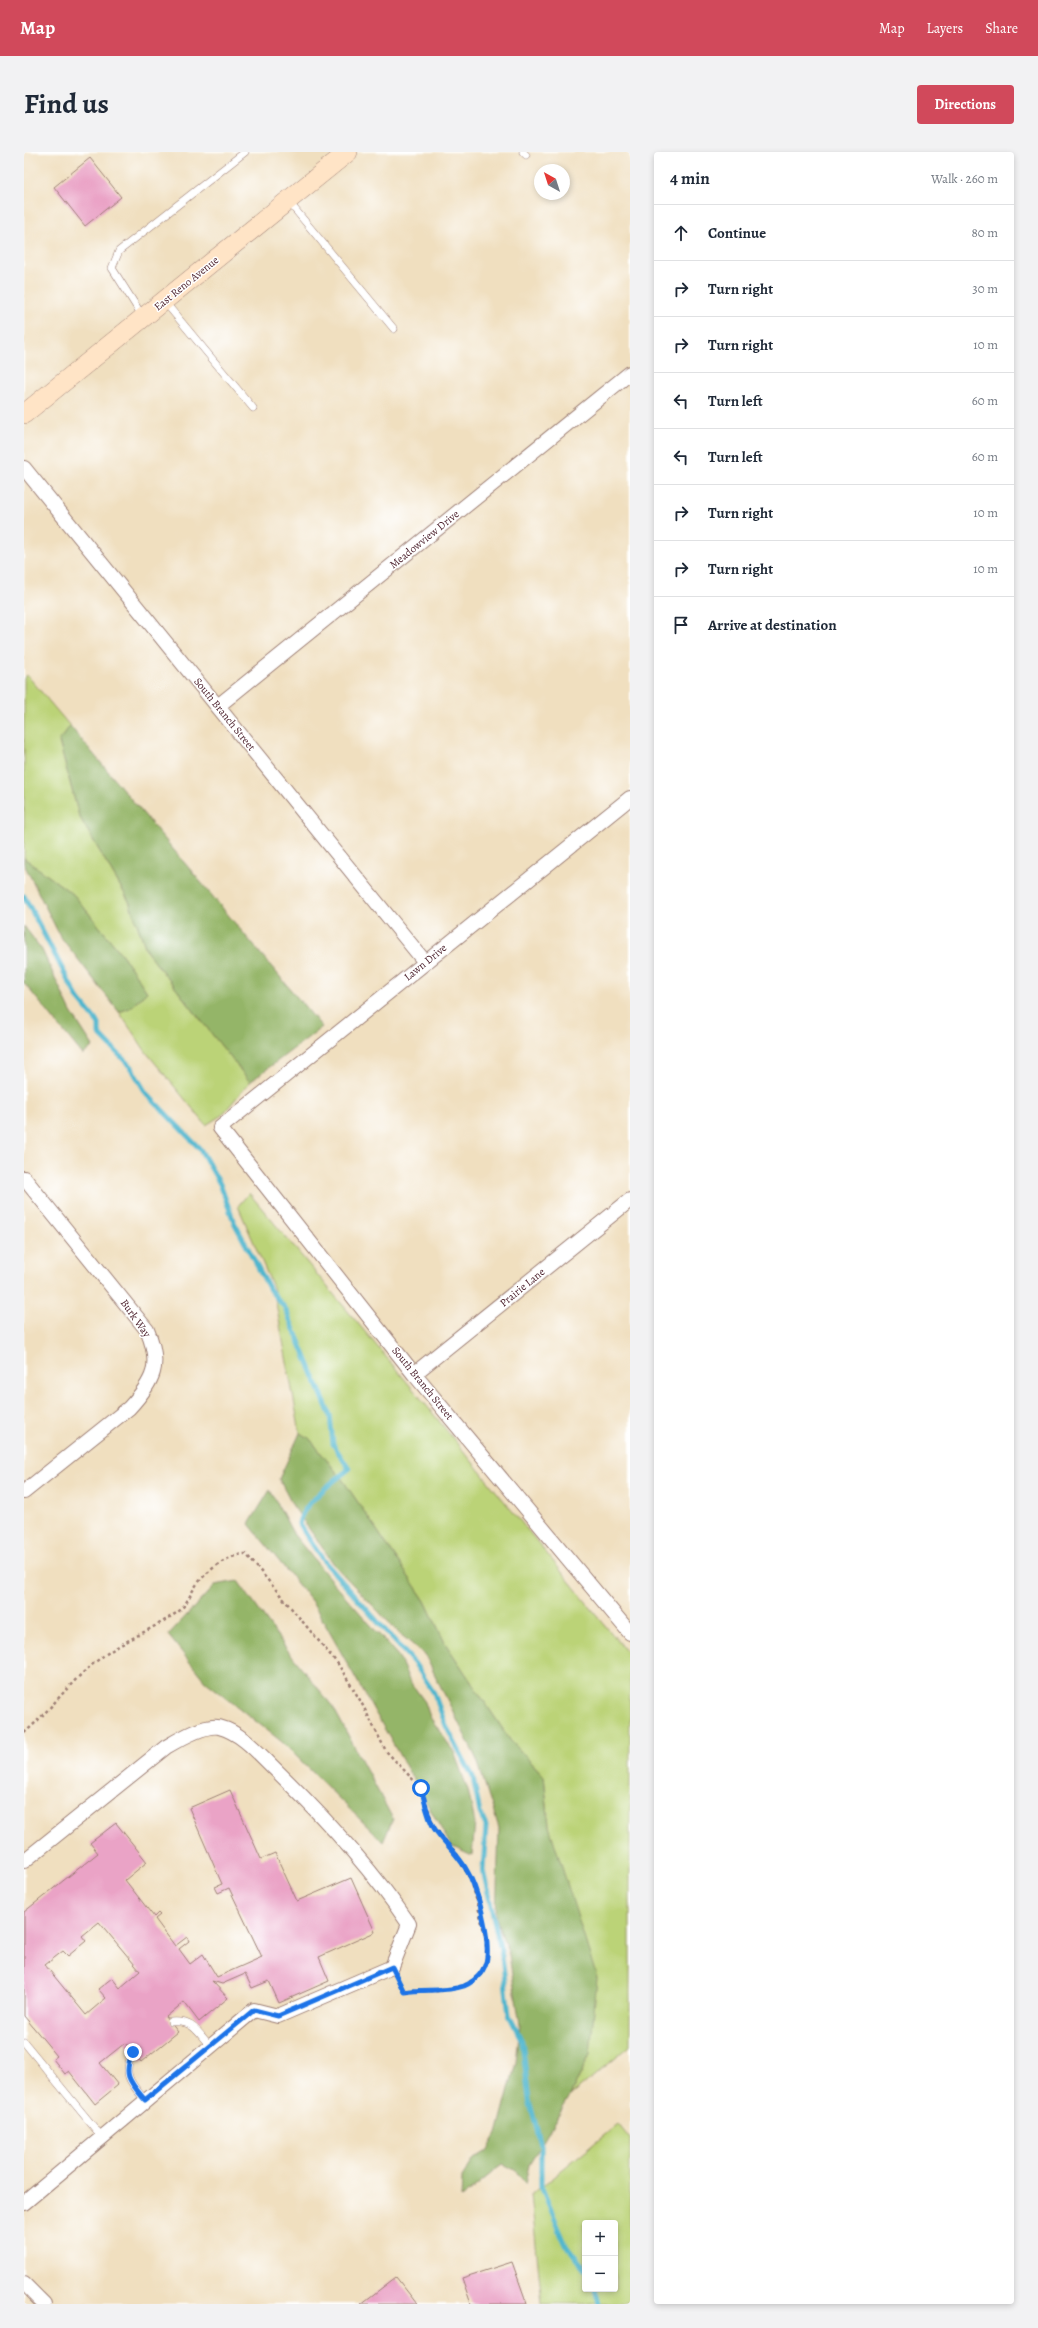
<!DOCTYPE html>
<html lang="en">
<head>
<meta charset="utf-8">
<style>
	body { margin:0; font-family:Alegreya,serif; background:#f2f2f3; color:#1f2937 }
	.controls { position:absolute; right:12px; bottom:12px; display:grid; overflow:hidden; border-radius:4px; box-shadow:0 2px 6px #0003 }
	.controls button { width:36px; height:36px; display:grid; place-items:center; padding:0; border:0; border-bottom:1px solid #e0e1e3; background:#fff; color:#1f2937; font:20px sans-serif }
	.compass { position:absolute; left:510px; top:12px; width:36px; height:36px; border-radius:50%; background:#fff; box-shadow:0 2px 6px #0003; rotate:321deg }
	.stop { position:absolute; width:12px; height:12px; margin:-9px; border:3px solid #1a73e8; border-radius:50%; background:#fff }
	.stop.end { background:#1a73e8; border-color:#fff; box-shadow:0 1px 4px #0008 }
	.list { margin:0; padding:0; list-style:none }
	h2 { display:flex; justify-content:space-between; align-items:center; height:52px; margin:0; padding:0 16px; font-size:17px }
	h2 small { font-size:13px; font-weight:400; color:#747a83 }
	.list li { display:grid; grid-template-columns:26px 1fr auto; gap:12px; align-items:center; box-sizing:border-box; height:56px; padding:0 16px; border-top:1px solid #e0e1e3 }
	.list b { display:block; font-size:15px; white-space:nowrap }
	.list em { font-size:13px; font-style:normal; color:#747a83 }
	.icon { flex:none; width:22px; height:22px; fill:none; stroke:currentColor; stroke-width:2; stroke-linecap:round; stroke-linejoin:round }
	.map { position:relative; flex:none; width:606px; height:2152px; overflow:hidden; border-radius:4px }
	header { display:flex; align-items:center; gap:24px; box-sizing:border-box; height:56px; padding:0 20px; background:#d1495b; color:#fff }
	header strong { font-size:19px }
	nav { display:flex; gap:22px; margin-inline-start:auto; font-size:14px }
	.intro { display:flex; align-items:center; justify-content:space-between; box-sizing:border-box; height:96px; padding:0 24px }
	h1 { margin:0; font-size:28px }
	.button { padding:10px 18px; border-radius:4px; background:#d1495b; color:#fff; font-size:14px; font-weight:700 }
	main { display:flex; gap:24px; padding:0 24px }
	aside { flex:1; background:#fff; border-radius:4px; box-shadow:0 2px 6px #0003 }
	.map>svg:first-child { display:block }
	.green { fill:#bbd377; stroke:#827951; fill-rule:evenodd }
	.forest { fill:#94b568; stroke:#6f6a4a }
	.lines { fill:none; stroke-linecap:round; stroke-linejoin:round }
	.stream { stroke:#4fb6ce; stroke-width:5 }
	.building { fill:#eaa3c6; fill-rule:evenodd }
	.service-casing { stroke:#9d7f75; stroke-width:8 }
	.minor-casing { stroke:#9d7f75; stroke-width:16 }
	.secondary-casing { stroke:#9d7f75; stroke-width:20 }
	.path { stroke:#9d7f75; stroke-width:2.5; stroke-dasharray:3 3; stroke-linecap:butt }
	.service { stroke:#fff; stroke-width:7 }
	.minor { stroke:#fff; stroke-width:14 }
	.secondary { stroke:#ffe4c6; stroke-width:19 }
	.route { stroke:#1a73e8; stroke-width:5 }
	.labels { text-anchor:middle; stroke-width:3; stroke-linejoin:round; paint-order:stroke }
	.street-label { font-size:11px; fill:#4a1f2b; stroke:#fff }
</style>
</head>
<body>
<header>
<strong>Map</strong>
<nav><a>Map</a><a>Layers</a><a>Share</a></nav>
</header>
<div class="intro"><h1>Find us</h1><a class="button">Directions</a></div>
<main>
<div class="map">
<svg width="606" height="2152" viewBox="0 0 606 2152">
	<rect width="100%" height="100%" fill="#fff"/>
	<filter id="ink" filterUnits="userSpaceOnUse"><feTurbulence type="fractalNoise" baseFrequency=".025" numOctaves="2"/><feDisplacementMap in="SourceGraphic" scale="8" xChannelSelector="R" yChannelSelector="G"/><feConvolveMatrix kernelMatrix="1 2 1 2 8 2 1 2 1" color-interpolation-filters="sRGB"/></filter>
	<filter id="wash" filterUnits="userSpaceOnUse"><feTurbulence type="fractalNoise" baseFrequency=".012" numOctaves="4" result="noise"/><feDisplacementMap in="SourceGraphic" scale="16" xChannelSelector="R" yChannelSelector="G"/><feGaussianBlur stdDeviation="0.9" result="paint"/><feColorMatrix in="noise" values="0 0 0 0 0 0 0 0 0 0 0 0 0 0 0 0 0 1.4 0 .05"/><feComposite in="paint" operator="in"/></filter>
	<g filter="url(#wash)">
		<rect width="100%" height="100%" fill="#f0dfbf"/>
		<!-- green -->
		<path class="green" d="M3 523 46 574 35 590 55 664 105 749 123 800 226 930 198 963 182 973 122 900 95 860 106 856 123 840 99 804 50 743 0 706V526Z
			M225 1041 398 1248 606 1504V1894L546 1944 566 1902 525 1674 520 1624 486 1588 421 1491 401 1449 318 1327 285 1286 276 1281 249 1135 214 1054Z
			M594 1972 606 1987V2152H518L507 2043ZM561 2071H591V2137H561Z"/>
		<!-- forest -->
		<path class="forest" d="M46 574 298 875 226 930 123 800 105 749 55 664 35 589Z
			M0 706 50 743 99 804 123 840 106 856 95 860 36 784 0 712Z
			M0 774 18 798 47 860 69 894 59 903 0 831Z
			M276 1281 285 1286 318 1327 401 1449 421 1491 486 1588 520 1624 525 1674 573 1826 566 1902 546 1944 505 2013 501 2031 491 2018 479 2012 437 2046 438 2026 450 2007 463 1999 473 1982 492 1910 496 1873 485 1803 472 1766 475 1676 453 1608 401 1503 375 1481 312 1415 269 1354 255 1327Z
			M246 1338 270 1383 306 1427 375 1505 385 1528 401 1550 406 1565 430 1600 444 1638 451 1671 448 1704 427 1694 289 1451 225 1372Z
			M214 1429 262 1496 309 1555 369 1667 359 1690 258 1590 181 1529 144 1483 191 1433Z"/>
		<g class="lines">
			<!-- stream -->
			<path class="stream" d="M0 744 53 845 75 872V882L107 915 122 941 176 997 196 1032 210 1070 246 1138 261 1156 306 1263 309 1292 325 1317C310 1329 277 1352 275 1372L299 1408 391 1512 410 1541 422 1574 449 1625 456 1661 462 1674 459 1718 478 1804 485 1863 498 1889 505 1948 517 1993V2034L541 2091 561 2117
				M571 2137 575 2152"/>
		</g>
		<g id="blocks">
			<!-- building -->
			<path class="building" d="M66 6 97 45 61 74 30 35Z
				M206 1638 237 1707 251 1701 273 1749 327 1726 351 1780 295 1805 305 1829 255 1851 245 1829 228 1836 221 1822 198 1832 188 1829 204 1846 175 1870 160 1850 142 1865 154 1880 117 1910 101 1891 76 1911 94 1933 71 1952 45 1919 41 1922 29 1907 33 1904 0 1864V1760L74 1701 66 1691 92 1671 123 1710 101 1728 130 1765 134 1761 136 1763 131 1767 151 1794 163 1785 165 1789 155 1797 166 1812 179 1802 193 1825 238 1805 205 1736 194 1741 191 1735 198 1732 165 1656ZM75 1770 116 1819 96 1836 88 1826 74 1837 82 1846 62 1863 21 1813 39 1799 44 1804 62 1789 58 1784Z
				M488 2110 503 2152H447L438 2126Z
				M372 2125 393 2152H337Z"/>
		</g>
	</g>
	<g filter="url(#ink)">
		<use href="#blocks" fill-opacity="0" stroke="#9d7f75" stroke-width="1"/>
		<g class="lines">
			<!-- service casing -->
			<g class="service-casing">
				<path id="service" d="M499 0 502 3
					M264 49 370 177
					M140 149 229 256
					M119 165 88 116 95 99 221 0
					M147 1870C169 1868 173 1879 186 1894
					M0 1890 78 1985
					M109 1900C98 1923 106 1930 121 1948"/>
			</g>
			<!-- minor casing -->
			<g class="minor-casing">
				<path id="minor" d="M0 316 401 810
					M194 554 606 221
					M606 646 196 976 390 1222 606 1481
					M0 1026 123 1178C138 1213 130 1229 105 1256L0 1340
					M390 1222 606 1048
					M0 1709 142 1595C154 1588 180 1572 195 1575 219 1581 237 1604 254 1620 302 1667 347 1716 385 1772L368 1815 254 1864 230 1858 0 2051
					M0 2132 20 2152"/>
			</g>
			<!-- secondary casing -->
			<g class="secondary-casing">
				<path id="secondary" d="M0 262 324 0"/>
			</g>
			<!-- path -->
			<path class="path" d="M0 1581C25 1560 44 1532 69 1512 95 1490 127 1479 155 1459 163 1453 167 1439 174 1431 184 1418 205 1402 222 1402L314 1512 336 1548 362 1599 397 1636 410 1675 432 1701 448 1730 462 1787 463 1806 457 1822 440 1834 413 1839 390 1838 380 1840 374 1828"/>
			<!-- service -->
			<use href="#service" class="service"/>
			<!-- minor -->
			<use href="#minor" class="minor"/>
			<!-- secondary -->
			<use href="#secondary" class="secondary"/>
		</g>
	</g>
	<g class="lines" filter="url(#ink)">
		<!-- route -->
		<path class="route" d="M109 1900C98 1923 106 1930 121 1948L230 1858 254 1864 368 1815 380 1840C400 1836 420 1841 440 1834 452 1829 462 1818 463 1805 465 1782 454 1736 442 1717 433 1701 420 1691 410 1676 403 1664 401 1649 397 1636"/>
	</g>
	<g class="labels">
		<!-- street labels -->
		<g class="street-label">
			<text transform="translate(162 131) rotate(-39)" y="4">East Reno Avenue</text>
			<text transform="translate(400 387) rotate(-39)" y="4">Meadowview Drive</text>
			<text transform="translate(201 562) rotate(51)" y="4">South Branch Street</text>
			<text transform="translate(401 810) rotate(-39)" y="4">Lawn Drive</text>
			<text transform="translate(498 1135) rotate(-39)" y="4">Prairie Lane</text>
			<text transform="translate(112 1166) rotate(55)" y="4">Burk Way</text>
			<text transform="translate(399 1231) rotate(51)" y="4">South Branch Street</text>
		</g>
	</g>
</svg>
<div class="controls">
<button>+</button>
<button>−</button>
</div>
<svg class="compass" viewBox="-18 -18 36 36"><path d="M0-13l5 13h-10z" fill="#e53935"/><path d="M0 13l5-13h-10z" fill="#747a83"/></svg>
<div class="stop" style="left:397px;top:1636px"></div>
<div class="stop end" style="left:109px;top:1900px"></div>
</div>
<aside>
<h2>4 min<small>Walk · 260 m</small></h2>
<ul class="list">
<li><svg class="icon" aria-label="ahead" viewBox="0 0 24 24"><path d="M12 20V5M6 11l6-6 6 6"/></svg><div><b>Continue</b></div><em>80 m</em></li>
<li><svg class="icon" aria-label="right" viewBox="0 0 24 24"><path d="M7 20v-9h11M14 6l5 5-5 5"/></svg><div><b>Turn right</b></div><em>30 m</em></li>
<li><svg class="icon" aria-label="right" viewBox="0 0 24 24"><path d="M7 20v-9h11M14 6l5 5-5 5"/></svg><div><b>Turn right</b></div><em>10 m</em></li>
<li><svg class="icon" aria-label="left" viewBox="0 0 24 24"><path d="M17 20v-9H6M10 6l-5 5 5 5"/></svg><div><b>Turn left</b></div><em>60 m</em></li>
<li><svg class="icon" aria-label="left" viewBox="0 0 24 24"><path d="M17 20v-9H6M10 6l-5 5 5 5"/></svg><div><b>Turn left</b></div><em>60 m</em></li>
<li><svg class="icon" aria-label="right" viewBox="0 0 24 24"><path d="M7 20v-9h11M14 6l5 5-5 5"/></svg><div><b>Turn right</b></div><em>10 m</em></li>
<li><svg class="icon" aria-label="right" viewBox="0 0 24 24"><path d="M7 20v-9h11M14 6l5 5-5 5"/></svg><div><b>Turn right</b></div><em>10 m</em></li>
<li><svg class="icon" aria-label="arrive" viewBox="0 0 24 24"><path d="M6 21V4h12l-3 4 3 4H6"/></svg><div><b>Arrive at destination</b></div></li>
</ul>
</aside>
</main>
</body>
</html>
